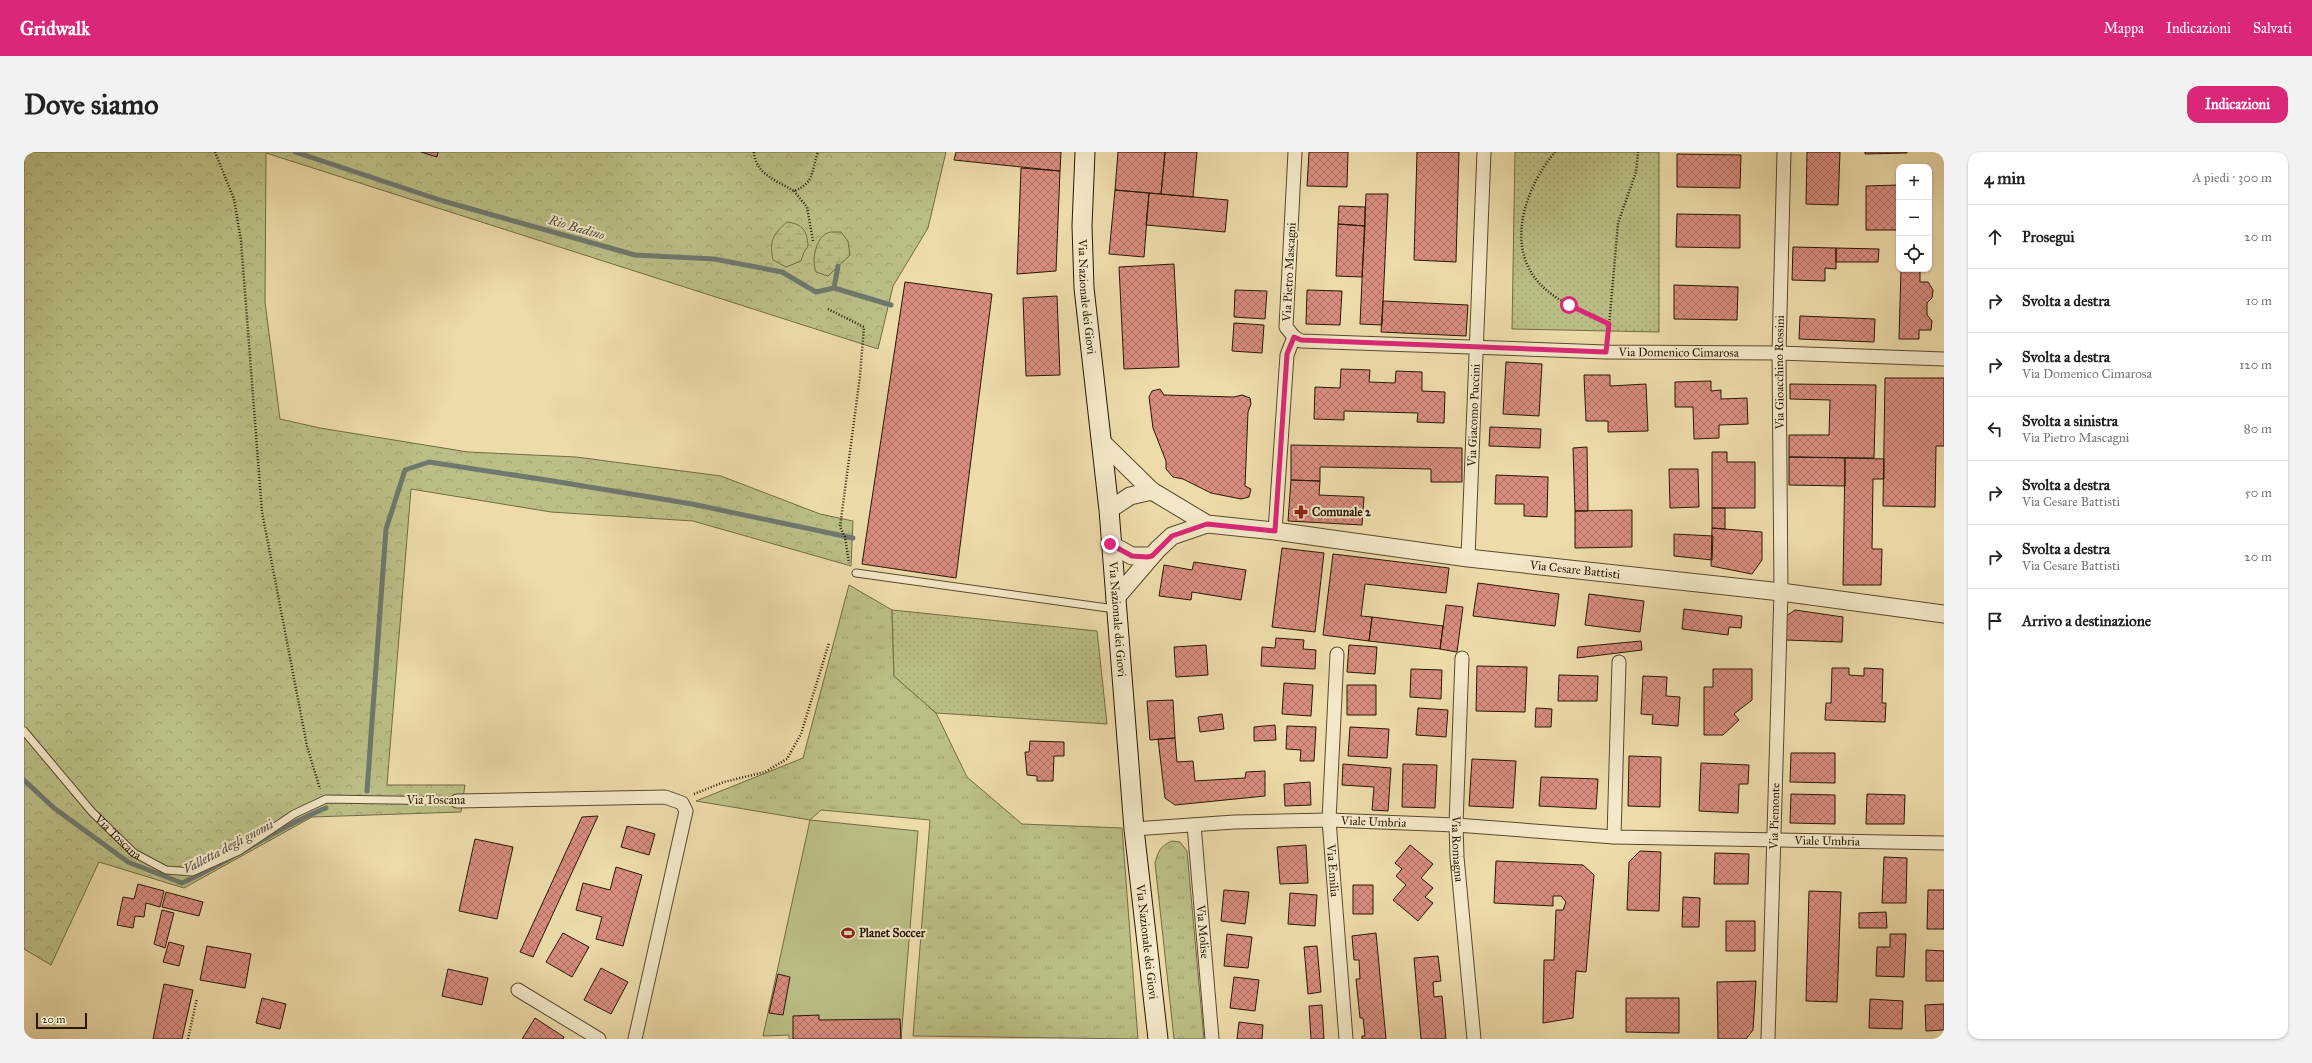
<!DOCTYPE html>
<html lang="it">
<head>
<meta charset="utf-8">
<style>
	body { margin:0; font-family:"IM FELL Great Primer",serif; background:#f2f2f2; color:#222 }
	.controls { position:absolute; right:12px; top:12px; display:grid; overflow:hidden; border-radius:8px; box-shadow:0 1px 3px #0004 }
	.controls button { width:36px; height:36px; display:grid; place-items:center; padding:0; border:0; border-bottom:1px solid #e0e0e0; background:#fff; color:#222; font:20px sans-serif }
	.scale { position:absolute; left:12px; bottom:10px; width:51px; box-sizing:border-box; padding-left:4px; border:2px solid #281803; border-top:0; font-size:11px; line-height:14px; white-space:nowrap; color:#281803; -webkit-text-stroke:3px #f3e8c8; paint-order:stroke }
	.stop { position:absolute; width:12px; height:12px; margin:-9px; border:3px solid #db2777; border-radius:50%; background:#fff }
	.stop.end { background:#db2777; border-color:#fff; box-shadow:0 1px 4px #0008 }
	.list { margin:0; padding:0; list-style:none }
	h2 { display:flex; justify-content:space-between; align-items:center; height:52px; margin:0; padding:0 16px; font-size:17px }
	h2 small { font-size:13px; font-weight:400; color:#767676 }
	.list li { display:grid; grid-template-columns:26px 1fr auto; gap:12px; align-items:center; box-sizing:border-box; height:64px; padding:0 16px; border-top:1px solid #e0e0e0 }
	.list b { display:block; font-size:15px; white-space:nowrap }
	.list p { margin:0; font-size:13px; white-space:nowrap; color:#767676 }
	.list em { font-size:13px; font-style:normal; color:#767676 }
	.icon { flex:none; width:22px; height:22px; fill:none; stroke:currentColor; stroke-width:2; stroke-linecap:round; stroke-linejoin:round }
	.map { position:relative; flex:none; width:1920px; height:887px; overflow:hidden; border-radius:12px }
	header { display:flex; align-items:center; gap:24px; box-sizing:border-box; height:56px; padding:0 20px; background:#db2777; color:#fff }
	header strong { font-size:19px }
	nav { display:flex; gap:22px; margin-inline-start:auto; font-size:14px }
	.intro { display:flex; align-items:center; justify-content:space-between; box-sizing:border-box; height:96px; padding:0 24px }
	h1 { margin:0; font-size:28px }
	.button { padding:10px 18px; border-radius:12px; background:#db2777; color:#fff; font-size:14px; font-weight:700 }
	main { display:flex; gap:24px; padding:0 24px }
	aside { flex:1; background:#fff; border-radius:12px; box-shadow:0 1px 3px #0004 }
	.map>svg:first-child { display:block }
	.grass { fill:url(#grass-tufts); stroke:#726c44 }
	.forest { fill:url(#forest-crowns); stroke:#726c44 }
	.wetland { fill:url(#wetland-marsh); stroke:#726c44 }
	.park { fill:url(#park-dots); stroke:#726c44 }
	.pitch { fill:#bbbf86; stroke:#726c44 }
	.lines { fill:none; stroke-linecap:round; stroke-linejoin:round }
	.stream { stroke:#6f786e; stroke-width:5 }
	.building { fill:url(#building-cross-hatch); stroke:#281803 }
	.service-casing { stroke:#59492d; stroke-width:9 }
	.minor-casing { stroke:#59492d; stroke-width:15 }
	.tertiary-casing { stroke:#59492d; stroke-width:19 }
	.secondary-casing { stroke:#281803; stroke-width:21 }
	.path { stroke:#281803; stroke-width:2.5; stroke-dasharray:1 2; stroke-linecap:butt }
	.service { stroke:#f3e8c8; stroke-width:7 }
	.minor { stroke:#f3e8c8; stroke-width:13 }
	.tertiary { stroke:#f3e8c8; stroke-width:17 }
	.secondary { stroke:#f3e8c8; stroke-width:19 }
	.route { stroke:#db2777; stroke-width:5 }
	.labels { text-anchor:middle; stroke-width:4; stroke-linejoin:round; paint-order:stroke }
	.street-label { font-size:12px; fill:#281803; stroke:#f3e8c8 }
	.poi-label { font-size:12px; font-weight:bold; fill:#281803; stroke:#f3e8c8; text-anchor:start }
	.water-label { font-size:13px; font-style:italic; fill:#525041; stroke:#f3e8c8 }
</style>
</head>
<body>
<header>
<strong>Gridwalk</strong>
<nav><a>Mappa</a><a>Indicazioni</a><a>Salvati</a></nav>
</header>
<div class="intro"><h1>Dove siamo</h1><a class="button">Indicazioni</a></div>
<main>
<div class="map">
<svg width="1920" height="887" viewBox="0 0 1920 887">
	<defs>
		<pattern id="grass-tufts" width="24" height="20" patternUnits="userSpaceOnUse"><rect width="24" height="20" fill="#bbbf86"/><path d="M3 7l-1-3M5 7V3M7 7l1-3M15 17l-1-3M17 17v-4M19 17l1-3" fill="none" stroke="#a1a372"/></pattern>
		<pattern id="forest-crowns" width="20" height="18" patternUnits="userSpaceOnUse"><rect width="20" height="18" fill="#bbbf86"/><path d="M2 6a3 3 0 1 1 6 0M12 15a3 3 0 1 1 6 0" fill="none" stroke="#a1a372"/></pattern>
		<pattern id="wetland-marsh" width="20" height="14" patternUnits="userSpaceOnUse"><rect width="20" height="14" fill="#bbbf86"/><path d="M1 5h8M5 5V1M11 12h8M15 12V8" fill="none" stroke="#a1a372"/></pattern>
		<pattern id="park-dots" width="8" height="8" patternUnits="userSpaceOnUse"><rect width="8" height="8" fill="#bbbf86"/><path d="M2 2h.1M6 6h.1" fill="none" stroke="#a1a372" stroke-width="1.8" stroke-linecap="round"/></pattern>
		<pattern id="building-cross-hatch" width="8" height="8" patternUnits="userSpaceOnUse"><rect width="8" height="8" fill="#d98d7f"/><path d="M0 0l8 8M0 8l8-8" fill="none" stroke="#b07266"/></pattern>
	</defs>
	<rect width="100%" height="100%" fill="#eddbaa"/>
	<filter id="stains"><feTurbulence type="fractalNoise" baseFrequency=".005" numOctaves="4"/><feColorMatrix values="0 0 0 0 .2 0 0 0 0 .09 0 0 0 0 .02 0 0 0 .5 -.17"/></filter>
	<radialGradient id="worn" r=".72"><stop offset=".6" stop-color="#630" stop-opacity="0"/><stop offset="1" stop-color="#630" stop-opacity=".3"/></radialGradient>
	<!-- grass -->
	<path class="grass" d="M825 433 868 458 870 524 912 561 943 625 998 672 1098 676 1114 887 889 884 906 668 797 658 786 668 672 649 779 606Z
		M1148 689 1156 690 1163 699 1180 887H1150L1131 711C1134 700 1136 694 1148 689Z"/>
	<!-- forest -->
	<path class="forest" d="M0 0H922L904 76 869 134 854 197 242 1 241 150 256 267 296 276 444 300 552 305 697 324 796 362 829 369 827 414 669 369 527 360 387 337 363 633H441L437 660 288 665 160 736 75 710 27 813 0 797Z"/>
	<!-- wetland -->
	<path class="wetland" d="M763 70C779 72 783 79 784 94L780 100 777 109 762 115 749 108C745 89 749 82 763 70Z
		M807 80H817L824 89 826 103 804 124 792 120C787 108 792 82 807 80Z"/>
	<!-- park -->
	<path class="park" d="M1491 0H1635V180L1488 177Z
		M868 458 1073 479 1083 572 912 561 870 524Z"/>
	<!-- pitch -->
	<path class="pitch" d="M786 668 894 679 877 887H765V883L739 884Z"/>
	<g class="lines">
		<!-- stream -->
		<path class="stream" d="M271 0 419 49 611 103 690 107 758 120 792 140 810 136 814 114
			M810 136 867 153
			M0 628 30 656 104 710 158 731C207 709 252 676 302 656
			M343 639 362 377 381 318 405 310 529 329 668 352 829 386"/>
	</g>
	<!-- building -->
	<path class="building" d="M397 0H414L413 5Z
		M932 0H1037L1036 19 930 8Z
		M1094 0H1141L1137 42 1091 38Z
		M1141 0H1173L1169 45 1137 42Z
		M1285 0H1324L1323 35 1283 34Z
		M1393 0H1435L1432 110 1390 108Z
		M1783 0H1816L1814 53 1782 52Z
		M1841 0H1883V1L1841 2Z
		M1653 2 1717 3 1716 36 1653 35Z
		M997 16 1036 19 1032 119 993 122Z
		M1875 33V78H1842V34Z
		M1091 38 1125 41 1120 105 1085 102Z
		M1125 41 1204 48 1201 80 1122 73Z
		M1342 42H1364L1358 173 1336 172Z
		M1315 54 1341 55V74L1314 72Z
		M1653 62 1716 63V96L1652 95Z
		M1314 72 1341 74 1338 125 1312 124Z
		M1769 95 1812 96V117L1801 116V129L1768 128Z
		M1812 96 1855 97 1854 110H1812Z
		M1150 112 1155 215 1100 217 1095 115Z
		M1877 118 1896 119V130H1904L1909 138 1908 146 1903 151V163L1908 169 1907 178H1895V187H1875Z
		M881 130 968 142 932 426 838 412Z
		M1650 133 1714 135 1713 168 1650 167Z
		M1211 138 1243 139 1241 167 1210 165Z
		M1283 138 1318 139 1316 173 1282 172Z
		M1033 144 1036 223 1002 224 999 146Z
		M1359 149 1444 153 1442 184 1357 180Z
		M1776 164 1851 167 1850 190 1775 187Z
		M1210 171 1240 173 1238 201 1208 199Z
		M1482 210 1518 212 1515 264 1479 262Z
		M1317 217 1346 218 1345 230 1371 231 1372 219 1398 220V239L1421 240 1420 271 1393 270 1394 261 1320 259V268L1290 267 1291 235 1316 236Z
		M1560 223H1586V234L1622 232 1624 279 1584 280V269H1562Z
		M1861 226H1920V294H1912L1911 355 1859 354Z
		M1687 229V239L1697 238V247L1723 246 1724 272 1695 273V286L1670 287 1669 255H1651V230Z
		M1766 232 1852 233 1850 306 1765 305V283H1805L1806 248 1766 247Z
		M1136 237 1140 243 1210 245 1218 243 1226 246 1227 252 1224 260 1221 334 1227 337 1225 345 1217 347 1187 341 1159 327 1149 325 1142 317V309L1129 276 1125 245 1128 239Z
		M1466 275 1517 277 1516 296 1465 294Z
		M1267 293 1438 296V330H1407V317L1296 315V329L1267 328Z
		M1563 295 1564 359H1551L1549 296Z
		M1688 300H1703V310H1731V356H1688Z
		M1765 305 1821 306V334L1765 333Z
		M1821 306 1860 307V327H1849L1848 397H1858L1857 433H1819Z
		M1645 317H1674L1675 355 1646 356Z
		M1472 323 1524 325 1523 365 1500 364V352H1471Z
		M1267 328 1296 329 1295 343 1340 345 1338 373 1264 369Z
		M1688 356H1701V377L1688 376Z
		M1608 358V395L1551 396V359Z
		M1688 376 1738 380V408L1728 422 1687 414Z
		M1650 382 1689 384 1688 408 1650 404Z
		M1258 396 1300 401 1291 480 1248 475Z
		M1309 402 1425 416 1422 441 1341 432 1337 464 1348 465 1345 489 1299 483Z
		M1170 410 1222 418 1217 448 1168 440 1167 448 1135 444 1140 413 1168 418Z
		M1454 431 1535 442 1531 474 1449 464Z
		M1565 442 1620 449 1616 480 1561 473Z
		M1422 453 1439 455 1433 500 1416 497Z
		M1660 457 1718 464 1717 476 1705 475 1704 483 1658 477Z
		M1771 458 1819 465 1818 490 1762 488 1761 465Z
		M1348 465 1419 474 1416 497 1345 489Z
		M1252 486 1280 488 1279 497 1292 498 1291 517 1237 514 1238 495 1251 496Z
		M1617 489 1618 498 1553 506 1554 495Z
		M1182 493 1184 523 1152 525 1150 495Z
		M1325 493 1353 495 1351 522 1323 520Z
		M1453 514 1503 515 1501 560 1452 559Z
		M1808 516H1825V523L1840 524V516L1859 517 1858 551H1862L1861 570 1801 568 1802 551H1807Z
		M1387 517 1418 518 1417 547 1386 545Z
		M1689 517H1728V548L1710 562 1715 568 1699 583H1680V535H1689Z
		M1535 523 1574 524 1573 549H1534Z
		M1619 524 1643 525 1642 544 1656 545 1654 574 1628 572 1629 563 1617 562Z
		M1260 531 1289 533 1287 564 1258 562Z
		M1323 533H1352V563H1323Z
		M1149 548 1151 586 1126 588 1123 549Z
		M1394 556 1424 558 1422 585 1392 583Z
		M1512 556 1528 557 1527 575H1511Z
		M1198 562 1200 577 1176 580 1174 565Z
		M1251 573 1252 588 1230 589V575Z
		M1263 574 1292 575 1290 609H1276L1277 598 1262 597Z
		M1326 575 1365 577 1363 606 1324 604Z
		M1151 586 1153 610 1169 609 1171 629 1221 626 1222 620 1241 619V644L1151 653 1141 646 1134 587Z
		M1006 589 1040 590V604H1030L1029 629H1013V624L1003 623 1001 600H1005Z
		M1767 601H1811V631L1766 630Z
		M1605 604 1637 605 1636 655 1604 654Z
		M1448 607 1492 609 1489 656 1445 654Z
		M1677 611 1725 613 1724 632H1715L1714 661 1675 659Z
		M1319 612 1367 616 1364 659 1348 658 1350 635 1318 633Z
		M1379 612 1413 613 1411 656 1378 655Z
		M1517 625 1574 627 1572 657 1515 654Z
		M1286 630 1287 653 1261 654 1260 632Z
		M1767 642 1811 643V672L1766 671Z
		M1843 642 1881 643 1880 672H1842Z
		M574 664 509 805 496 800 558 665Z
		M603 674 631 682 625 703 597 695Z
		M451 687 489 695 473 767 435 759Z
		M1282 693 1284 731 1256 732 1253 695Z
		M1386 693 1409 712 1397 726 1409 736 1401 745 1409 751 1394 769 1369 748 1382 733 1372 724 1378 717 1371 711Z
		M1616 699 1637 700 1635 759 1603 758 1605 710Z
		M1691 701 1725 702 1724 732H1690Z
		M1860 705 1883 706 1882 751H1858Z
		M1472 709 1559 713 1570 723 1562 820 1552 819 1549 866 1519 871 1520 808H1530L1532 758H1539L1542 750 1537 744H1529V754L1470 751Z
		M592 715 618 723 599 794 572 787 578 765 552 758 559 731 586 738Z
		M114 732 140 739 136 755 122 751 120 765 111 764 109 776 93 773 99 745 110 747Z
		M1329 733H1349V762H1329Z
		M1200 738 1225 740 1221 772 1197 769Z
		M1904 738H1920V777H1903Z
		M1785 739 1817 740 1813 850 1782 849Z
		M142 740 179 750 175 764 138 755Z
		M1266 741 1293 743 1291 774 1264 772Z
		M1659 745 1676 746 1675 775H1658Z
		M138 758 150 761 141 796 130 792Z
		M1862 760 1863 776H1835V761Z
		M1702 769H1731V799H1702Z
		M539 781 565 795 548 825 522 810Z
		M1352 781 1362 887H1338V884H1341L1339 866H1336L1332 827H1336L1335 808H1330L1328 784Z
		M1203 782 1228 785 1224 816 1200 814Z
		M1866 782H1882L1880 825 1852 824 1853 795H1866Z
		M145 790 160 794 155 814 139 810Z
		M183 794 227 802 221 836 176 828Z
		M1293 794 1297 840 1284 842 1280 795Z
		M1902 798 1920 799V829H1902Z
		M1414 804 1417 829 1409 830 1410 845 1418 844 1422 887H1397L1390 806Z
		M577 816 604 830 587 862 560 848Z
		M424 817 464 826 458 853 418 844Z
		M754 822 766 825 759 863 745 861Z
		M1210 825 1235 828 1231 859 1206 856Z
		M1732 829 1729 878 1722 887H1694L1693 830Z
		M140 832 169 838 158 887H129Z
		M238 846 262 852 256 877 232 871Z
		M1602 846H1655V881L1602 880Z
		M1846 847 1879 849 1878 877 1845 876Z
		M1920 852V878L1902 879 1901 853Z
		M1298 853 1300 887H1287L1285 854Z
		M795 863V868L876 867 877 887H769V864Z
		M511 866 540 885 539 887H498Z
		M1215 870 1239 873 1238 887H1213Z"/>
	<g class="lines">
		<!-- service casing -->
		<g class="service-casing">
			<g id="service">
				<path d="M832 421 1091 457"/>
				<path id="s1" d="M0 579 68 660 110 701 142 718 168 720 215 699 270 662 302 647 433 649"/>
			</g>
		</g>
		<!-- minor casing -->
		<g class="minor-casing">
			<g id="minor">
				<path id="s2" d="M1271 0 1262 175 1270 185 1277 189 1582 200 1755 201 1920 207"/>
				<path d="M1251 379 1263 203 1270 185"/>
				<path id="s3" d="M1444 406 1460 0"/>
				<path id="s4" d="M1313 502 1305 668 1322 887"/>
				<path id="s5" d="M1438 506 1432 673 1433 705 1450 887"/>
				<path d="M433 649 641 645 658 651 662 659 611 887"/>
				<path id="s6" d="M1170 673 1188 887"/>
				<path id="s7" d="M1110 677 1210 670 1305 668 1432 673 1590 685 1920 691"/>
				<path d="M1590 685 1595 510"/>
				<path d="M494 838 575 887"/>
				<path id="s8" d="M1744 887 1757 440 1755 201 1760 0"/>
			</g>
		</g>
		<!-- tertiary casing -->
		<g class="tertiary-casing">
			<g id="tertiary">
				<path id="s9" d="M1078 290 1128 339 1183 372 1251 379 1444 406 1757 440 1920 462"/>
				<path d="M1085 358 1106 344 1128 339"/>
				<path d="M1086 392 1108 404H1128"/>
				<path d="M1091 447 1134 397 1148 384 1183 372"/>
			</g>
		</g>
		<!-- secondary casing -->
		<g class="secondary-casing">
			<g id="secondary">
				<path id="s10" d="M1061 0 1058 74 1060 136 1085 358 1110 677 1134 887"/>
			</g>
		</g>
		<!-- path -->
		<path class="path" d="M191 0 210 47 217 89 238 360 283 594 296 637
			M730 0C732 23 752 28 770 39 791 31 787 19 794 0
			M1531 0C1501 36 1479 97 1519 135 1537 152 1563 161 1585 172
			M770 39 783 55 789 89
			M804 157 840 175 836 224 816 375 821 385 825 411
			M1584 186 1594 71 1612 20 1614 0
			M670 642 700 630 741 620 763 607 777 582 805 491
			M164 887 173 846"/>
		<!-- service -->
		<use href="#service" class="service"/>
		<!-- minor -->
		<use href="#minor" class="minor"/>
		<!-- tertiary -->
		<use href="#tertiary" class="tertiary"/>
		<!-- secondary -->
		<use href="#secondary" class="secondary"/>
	</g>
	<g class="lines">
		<!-- route -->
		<path class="route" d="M1086 392 1108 404 1123 405 1128 404 1148 384 1183 372 1251 379 1263 202 1270 185 1277 188 1582 200 1585 172 1545 153"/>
	</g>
	<!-- icons -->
	<defs>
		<g id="pharmacy-bare" transform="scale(1.08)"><path d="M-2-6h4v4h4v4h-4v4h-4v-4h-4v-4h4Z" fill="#8f2418" stroke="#f3e8c8" stroke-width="2.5" paint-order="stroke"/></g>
		<g id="stadium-bare" transform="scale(1.08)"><path d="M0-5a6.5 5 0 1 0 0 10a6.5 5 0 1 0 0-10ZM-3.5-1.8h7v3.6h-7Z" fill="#8f2418" stroke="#f3e8c8" stroke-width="2.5" paint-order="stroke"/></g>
	</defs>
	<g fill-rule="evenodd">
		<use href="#pharmacy-bare" x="1277" y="360"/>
		<use href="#stadium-bare" x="824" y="781"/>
	</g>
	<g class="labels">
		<!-- street labels -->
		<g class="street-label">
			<text transform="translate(1265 120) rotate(-87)" y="4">Via Pietro Mascagni</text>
			<text dy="4" stroke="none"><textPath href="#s10" startOffset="145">Via Nazionale dei Giovi</textPath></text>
			<text dy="4" stroke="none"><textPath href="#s2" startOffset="574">Via Domenico Cimarosa</textPath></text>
			<text dy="4" stroke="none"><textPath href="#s8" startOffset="667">Via Gioacchino Rossini</textPath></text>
			<text dy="4" stroke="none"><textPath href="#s3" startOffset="143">Via Giacomo Puccini</textPath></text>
			<text dy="4" stroke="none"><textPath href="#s9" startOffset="505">Via Cesare Battisti</textPath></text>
			<text dy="4" stroke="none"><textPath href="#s10" startOffset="469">Via Nazionale dei Giovi</textPath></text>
			<text x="412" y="652">Via Toscana</text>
			<text dy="4" stroke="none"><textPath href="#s8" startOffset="223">Via Piemonte</textPath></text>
			<text dy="4" stroke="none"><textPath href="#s7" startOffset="240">Viale Umbria</textPath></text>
			<text dy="4" stroke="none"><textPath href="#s1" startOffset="142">Via Toscana</textPath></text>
			<text dy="4" stroke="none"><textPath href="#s7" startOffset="694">Viale Umbria</textPath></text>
			<text dy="4" stroke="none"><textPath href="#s5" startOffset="191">Via Romagna</textPath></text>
			<text dy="4" stroke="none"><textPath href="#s4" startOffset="217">Via Emilia</textPath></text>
			<text dy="4" stroke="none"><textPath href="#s6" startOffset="107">Via Molise</textPath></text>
			<text dy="4" stroke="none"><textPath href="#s10" startOffset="793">Via Nazionale dei Giovi</textPath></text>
		</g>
		<!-- poi labels -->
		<g class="poi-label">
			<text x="1288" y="364">Comunale 2</text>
			<text x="835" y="785">Planet Soccer</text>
		</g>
		<!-- water labels -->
		<g class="water-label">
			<text transform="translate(553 75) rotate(16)" y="5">Rio Badino</text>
			<text transform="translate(204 694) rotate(-28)" y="5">Valletta degli gnomi</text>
		</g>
	</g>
	<rect width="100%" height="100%" filter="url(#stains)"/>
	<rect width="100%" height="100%" fill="url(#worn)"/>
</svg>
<div class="controls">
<button>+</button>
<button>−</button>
<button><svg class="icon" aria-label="locate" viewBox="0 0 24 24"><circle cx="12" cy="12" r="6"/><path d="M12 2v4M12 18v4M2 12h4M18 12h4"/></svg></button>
</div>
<div class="scale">20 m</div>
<div class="stop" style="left:1545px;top:153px"></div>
<div class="stop end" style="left:1086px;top:392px"></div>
</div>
<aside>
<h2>4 min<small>A piedi · 300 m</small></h2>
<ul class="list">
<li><svg class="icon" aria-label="ahead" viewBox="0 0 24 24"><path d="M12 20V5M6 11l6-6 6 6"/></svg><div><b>Prosegui</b></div><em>20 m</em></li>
<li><svg class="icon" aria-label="right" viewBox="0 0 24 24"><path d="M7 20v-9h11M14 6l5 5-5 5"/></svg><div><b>Svolta a destra</b></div><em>10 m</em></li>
<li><svg class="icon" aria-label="right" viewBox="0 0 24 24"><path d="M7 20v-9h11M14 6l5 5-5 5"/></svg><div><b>Svolta a destra</b><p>Via Domenico Cimarosa</p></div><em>120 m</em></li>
<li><svg class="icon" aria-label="left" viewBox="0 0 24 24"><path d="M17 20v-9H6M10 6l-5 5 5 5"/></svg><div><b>Svolta a sinistra</b><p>Via Pietro Mascagni</p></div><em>80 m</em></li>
<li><svg class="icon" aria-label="right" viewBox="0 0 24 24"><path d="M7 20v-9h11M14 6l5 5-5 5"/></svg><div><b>Svolta a destra</b><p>Via Cesare Battisti</p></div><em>50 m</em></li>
<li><svg class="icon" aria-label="right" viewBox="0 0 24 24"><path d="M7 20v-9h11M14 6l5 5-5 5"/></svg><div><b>Svolta a destra</b><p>Via Cesare Battisti</p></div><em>20 m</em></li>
<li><svg class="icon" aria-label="arrive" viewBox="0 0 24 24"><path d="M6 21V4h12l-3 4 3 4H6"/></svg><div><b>Arrivo a destinazione</b></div></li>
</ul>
</aside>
</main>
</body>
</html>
